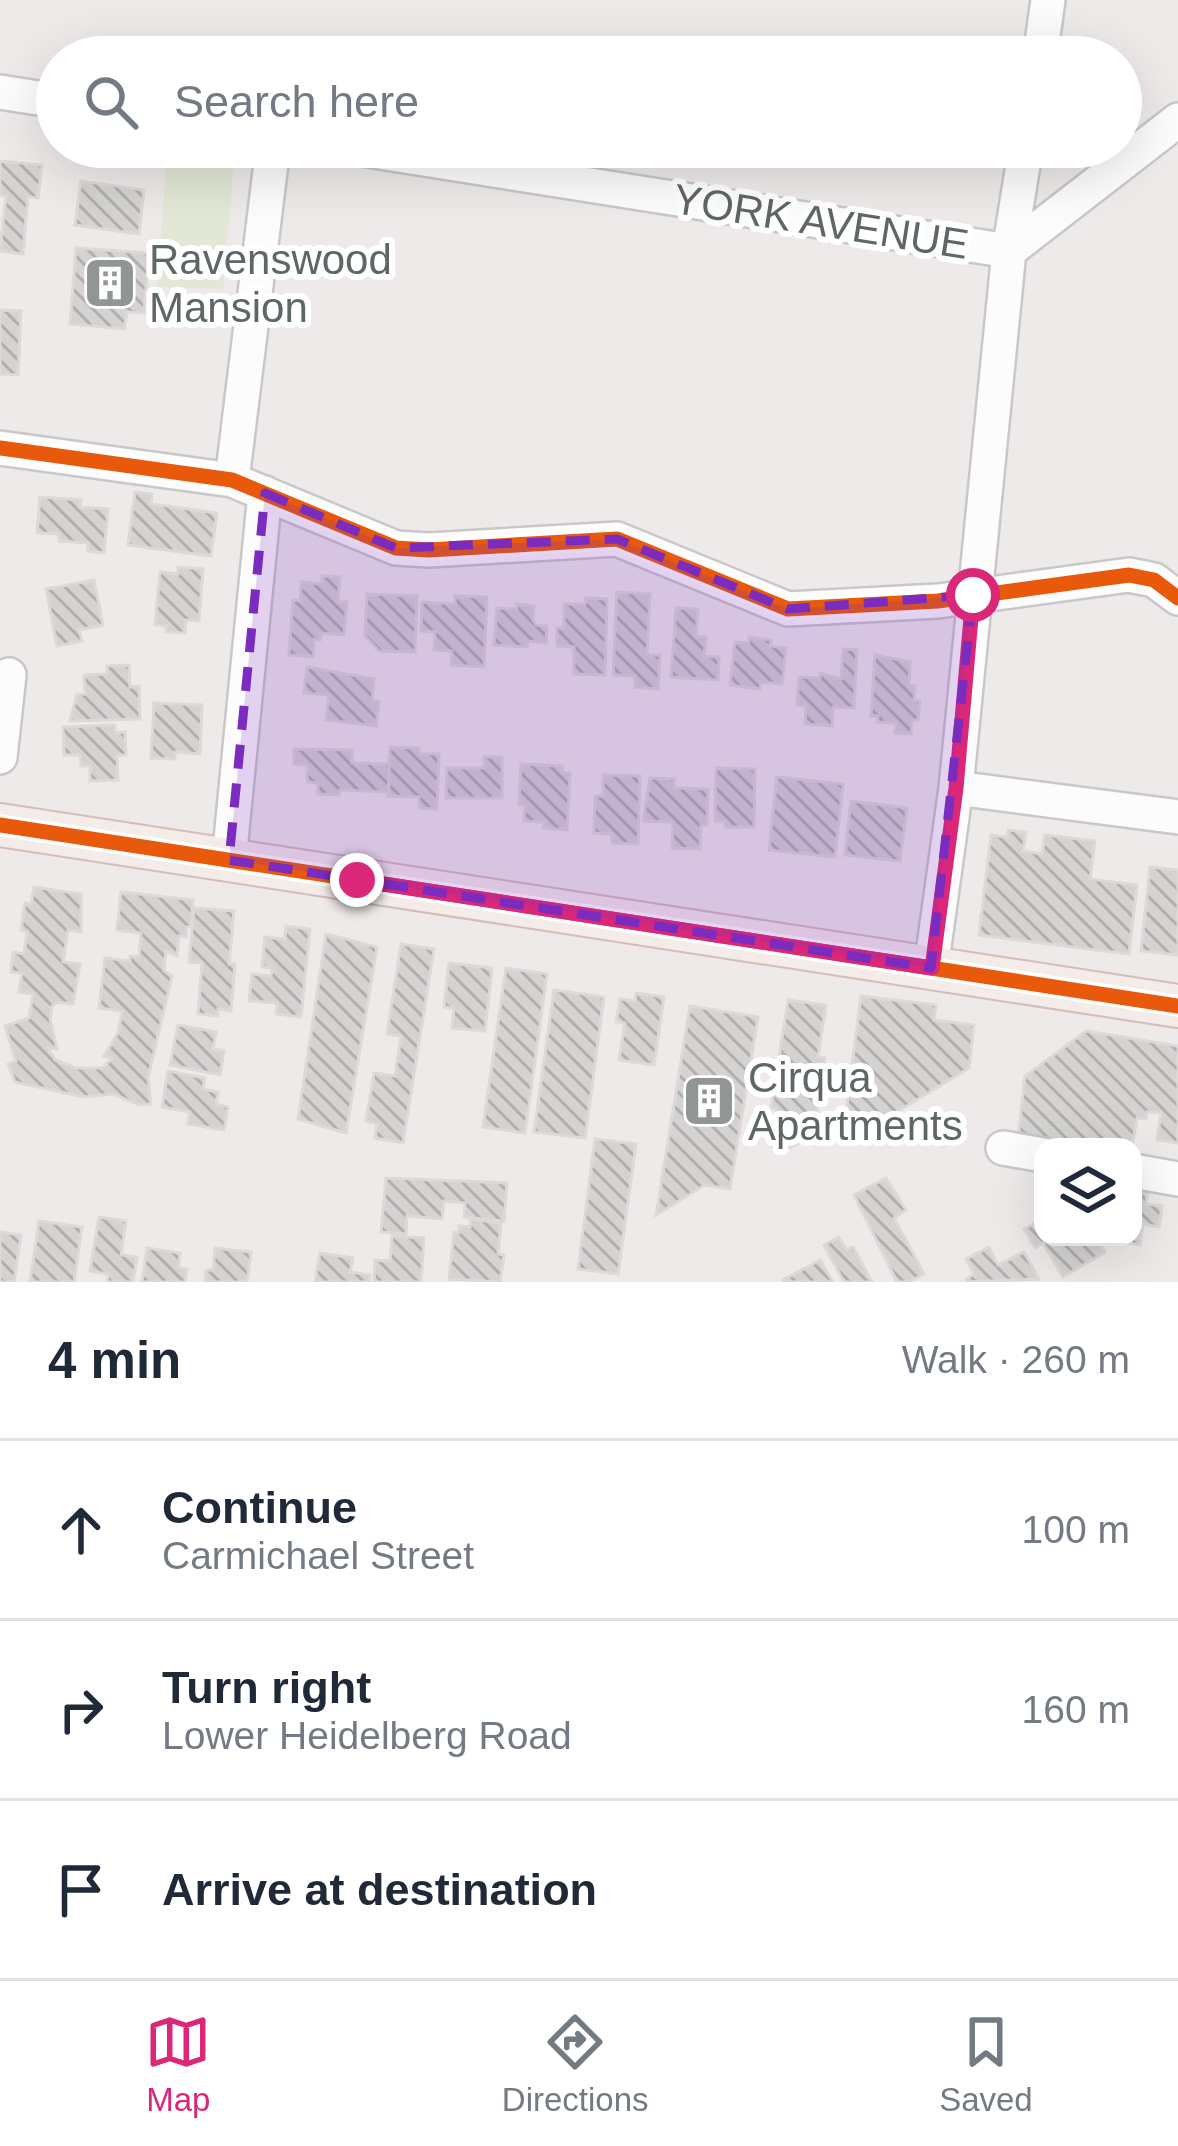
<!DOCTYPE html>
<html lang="en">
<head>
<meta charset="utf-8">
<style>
	body { margin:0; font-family:Arial,sans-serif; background:#f6f6f7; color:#1f2937 }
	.controls { position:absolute; right:36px; bottom:36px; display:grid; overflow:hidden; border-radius:24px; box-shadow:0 12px 48px #0002 }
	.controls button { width:108px; height:108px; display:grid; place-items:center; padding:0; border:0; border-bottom:3px solid #e0e1e3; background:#fff; color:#1f2937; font:60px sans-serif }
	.stop { position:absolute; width:36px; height:36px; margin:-27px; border:9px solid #db2777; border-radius:50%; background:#fff }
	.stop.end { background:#db2777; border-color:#fff; box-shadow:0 3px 12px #0008 }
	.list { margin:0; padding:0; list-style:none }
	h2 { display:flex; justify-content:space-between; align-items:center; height:156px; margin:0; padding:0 48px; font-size:51px }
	h2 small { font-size:39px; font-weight:400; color:#747a83 }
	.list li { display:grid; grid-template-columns:78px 1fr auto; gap:36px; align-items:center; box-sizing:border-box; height:180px; padding:0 48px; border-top:3px solid #e0e1e3 }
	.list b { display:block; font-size:45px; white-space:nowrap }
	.list p { margin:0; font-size:39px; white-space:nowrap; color:#747a83 }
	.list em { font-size:39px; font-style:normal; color:#747a83 }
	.icon { flex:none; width:66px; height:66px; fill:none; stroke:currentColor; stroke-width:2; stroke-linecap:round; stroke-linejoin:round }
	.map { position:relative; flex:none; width:1178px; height:1282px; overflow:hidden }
	.search { position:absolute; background:#fff; box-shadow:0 12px 48px #0002; left:36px; right:36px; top:36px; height:132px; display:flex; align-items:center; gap:30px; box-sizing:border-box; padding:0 42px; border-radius:66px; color:#747a83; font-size:45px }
	.sheet { height:696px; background:#fff }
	nav { display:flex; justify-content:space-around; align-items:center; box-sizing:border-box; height:168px; border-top:3px solid #e0e1e3; background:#fff; font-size:33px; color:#747a83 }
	nav a { display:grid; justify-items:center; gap:6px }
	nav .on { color:#db2777 }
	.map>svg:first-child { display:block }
	.garden { fill:#e2e7d6 }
	.building { fill:url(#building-back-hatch); stroke:#ddd9d8; stroke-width:3 }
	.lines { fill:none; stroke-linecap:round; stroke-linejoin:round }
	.minor-casing { stroke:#c9c8c8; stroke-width:38 }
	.major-casing { stroke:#d4bdb9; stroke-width:46 }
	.minor { stroke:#fcfcfc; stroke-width:33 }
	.major { stroke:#f3ece9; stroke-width:42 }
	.cycleway-casing { stroke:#fff; stroke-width:22 }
	.cycleway { stroke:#e8590c; stroke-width:15 }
	.route { stroke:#db2777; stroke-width:15 }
	.marked { fill:#7b2cbf; fill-opacity:0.2; stroke:#7b2cbf; stroke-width:9; stroke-dasharray:24 15; stroke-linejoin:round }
	.labels { text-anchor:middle; stroke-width:12; stroke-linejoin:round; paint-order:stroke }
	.street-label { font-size:42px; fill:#5f6766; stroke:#fff }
	.poi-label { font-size:42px; fill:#5f6766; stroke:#fff; text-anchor:start }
</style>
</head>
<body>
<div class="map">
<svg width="1178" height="1282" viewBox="0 0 1178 1282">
	<defs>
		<pattern id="building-back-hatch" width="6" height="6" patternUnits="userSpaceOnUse" patternTransform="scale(3)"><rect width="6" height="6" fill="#d5d3d2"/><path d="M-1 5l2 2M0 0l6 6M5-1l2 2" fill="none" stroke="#b0afae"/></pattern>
	</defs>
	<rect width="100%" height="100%" fill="#eeeae9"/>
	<!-- garden -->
	<path class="garden" d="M167 153 234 162 223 289 157 287Z"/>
	<!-- building -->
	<path class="building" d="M0 161 42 165 38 198 28 197 23 254 0 251 6 196 0 195Z
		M81 181 144 190 139 234 75 225Z
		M76 248 149 253 144 313 127 312 124 329 70 324Z
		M0 310 21 311 18 375 0 374Z
		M135 492 152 494 151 504 217 513 211 556 128 545Z
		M40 497 81 500 80 507 108 509 104 553 88 551V543L59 541V534L37 533Z
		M178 567 203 569 199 621 186 620 185 633 166 632 167 626 155 625 160 572 178 574Z
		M322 576 340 577 338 602H347L344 635 321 633 320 640 314 639 313 657 289 655 293 600 300 601 301 582 322 584Z
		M94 580 103 625 79 630 82 641 57 646 46 589Z
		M617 592 650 594 647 655H660L658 689 635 687V676L613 675Z
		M367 594 417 596 415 652 379 651 365 636Z
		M455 596 487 597 484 667 451 665 452 651 434 650 435 632 421 631 422 602 455 604Z
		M586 598 607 599 605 675 574 674V647L557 646V628H564V604H585Z
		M517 604 534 606 533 620 536 625 547 626 546 643 528 641 527 647 494 645 497 608 517 609Z
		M676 608 698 609 696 636 706 637 704 656 719 657 718 680 671 677Z
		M749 637 771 640 770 646 786 648 782 684 761 682 760 689 730 685 735 642 749 643Z
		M843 649 857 650 854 708 833 707 832 726 805 724 806 706 797 705 799 677 820 678V673L841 679Z
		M875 655 910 662 909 686H915L914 701H920L918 720H912L911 734 895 733 896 723 877 722 878 716H871Z
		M129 665 130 687 139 686 140 719 70 721 77 694H85L84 675 107 674V666Z
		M307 667 374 679 372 701H379L376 726 326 720 329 695 304 693Z
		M154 703 202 705 200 754 175 752V759L151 758Z
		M115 725V733L125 732 126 755 117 756 118 780 90 781V766H81L80 755H64L63 727Z
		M390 747 419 748V754H439L437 809 419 808V797L388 796Z
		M294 749 352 750V763L389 764V792L340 790 339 795 318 794V783L307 782V765L294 764Z
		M484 757H502V798H446L447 768H484Z
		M521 764 562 766V772L570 773 567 830 543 828 544 822 524 821 525 805H519Z
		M716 768 755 769 754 827H725V821H715Z
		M603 775 640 776 638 844 612 843V834L594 833 595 796H603Z
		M777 777 843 784 835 857 769 850Z
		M650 778 674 779V788L708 789 707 825H701L700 849 672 848 673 822 643 821Z
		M851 801 907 808 900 861 845 855Z
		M1008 830 1026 832 1023 851 1042 854 1045 835 1095 841 1090 879 1137 885 1129 954 979 935 991 835 1007 837Z
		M1150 867 1178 870V955L1141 951Z
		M34 887 81 894V932L68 930 63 962 80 964 73 1004 57 1002 52 1006 50 1019 57 1049 48 1048 55 1060 76 1068H103L112 1058 104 1056 118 1033 122 1011 99 1008 105 958 130 961V956L139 957 141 933 117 930 121 892 193 900 191 927H187L186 937 179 936 177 956 166 951 164 971 172 976 148 1078 151 1104 140 1105 113 1094 83 1097 15 1082 8 1064 16 1061 5 1026 29 1018 33 994 19 992 22 973 11 972 13 952 24 954 27 931 21 930 25 903 31 904Z
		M194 908 234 911 229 964H235L231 1011 218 1009V1016L198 1014 202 963 189 962Z
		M286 926 310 929 301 1017 276 1014 277 1003 249 1001 252 974 271 976 272 968 262 967 265 937 285 939Z
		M326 934 377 947 346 1133 298 1119Z
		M401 944 434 949 403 1143 375 1138 377 1124 366 1121 374 1073 395 1076 401 1036 387 1034Z
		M449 963 492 968 485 1031 452 1028 454 1008 444 1007Z
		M506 968 547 974 525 1133 483 1127Z
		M554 990 604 997 585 1138 534 1132Z
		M636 993 664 997 654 1065 619 1060 625 1023 616 1022 620 999 635 1001Z
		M861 996 936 1005 934 1020 974 1025 969 1068 854 1138 843 1136Z
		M788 1000 826 1005 818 1057 825 1058 813 1136 787 1149 771 1146 777 1109 771 1108Z
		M690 1006 758 1017 730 1189 705 1185 656 1215Z
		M178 1025 216 1032 213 1049 224 1051 220 1075 170 1065Z
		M1086 1031 1178 1046V1143L1157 1140 1161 1113 1147 1112 1146 1119 1137 1118 1132 1147H1073L1018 1138 1025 1076Z
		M168 1071 205 1078 203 1089 218 1092 216 1104 228 1107 224 1130 188 1124 190 1112 162 1107Z
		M595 1139 636 1144 618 1274 578 1269Z
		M386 1178 507 1183 504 1221 464 1217 465 1203 444 1201 442 1219 407 1216 406 1234 381 1232Z
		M886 1178 906 1210 894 1218 924 1274 908 1282H897L854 1195Z
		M1133 1188 1148 1190 1146 1204 1162 1206 1159 1227 1143 1224 1140 1245 1110 1240V1237H1133Z
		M99 1217 126 1221 121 1255 137 1257 133 1282H107L108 1274 90 1271Z
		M1043 1218V1237H1096L1105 1252 1063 1277 1043 1243 1035 1248 1024 1229Z
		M471 1219 501 1223 498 1254 504 1255 500 1282 449 1279 454 1232 459 1233V1226L470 1227Z
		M39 1221 82 1227 74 1282H30Z
		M0 1232 21 1235 14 1282H0Z
		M392 1236 424 1238 421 1282H374L375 1260 390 1261Z
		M839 1237 847 1250 853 1247 872 1282H844L824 1245Z
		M989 1247 998 1265 1024 1252 1039 1279 967 1282 966 1279 974 1274 966 1259Z
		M147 1248 180 1253 178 1268 187 1269 185 1282H142Z
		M215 1248 251 1252 247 1282H205L206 1270H213Z
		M320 1253 353 1258 350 1272 370 1275 369 1282H315Z
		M820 1260 833 1282H784L783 1280Z"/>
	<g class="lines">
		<!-- minor casing -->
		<g class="minor-casing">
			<path id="minor" d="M1040 57 1048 0
				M0 92 57 101
				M348 147 1009 251 1178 120
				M0 448 232 480 396 548 429 550 617 539 788 609 938 601 1129 575 1154 580 1178 598
				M232 480 273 147
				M0 757 9 675
				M956 788 1178 817
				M229 860 265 493
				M931 968 956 788 1009 251 1026 147
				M1003 1148 1043 1155
				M1133 1171 1178 1179"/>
		</g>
		<!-- major casing -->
		<g class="major-casing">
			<path id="major" d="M0 825 1178 1006"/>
		</g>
		<!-- minor -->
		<use href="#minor" class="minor"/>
		<!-- major -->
		<use href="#major" class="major"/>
		<!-- cycleway casing -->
		<g class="cycleway-casing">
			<path id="cycleway" d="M0 448 232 480 396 548 429 550 617 539 788 609 938 601 1129 575 1154 580 1178 598
				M0 825 1178 1006"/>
		</g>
		<!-- cycleway -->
		<use href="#cycleway" class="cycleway"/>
	</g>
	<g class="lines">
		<!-- route -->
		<path class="route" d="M357 880 932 968 956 788 973 595"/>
	</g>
	<!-- marked area -->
	<path class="marked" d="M265 493 396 548 617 539 788 609 973 595 931 968 229 860Z"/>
	<!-- icons -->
	<defs>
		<g id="building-square" transform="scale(2.7)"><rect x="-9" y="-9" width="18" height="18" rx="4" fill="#919594" stroke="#fff"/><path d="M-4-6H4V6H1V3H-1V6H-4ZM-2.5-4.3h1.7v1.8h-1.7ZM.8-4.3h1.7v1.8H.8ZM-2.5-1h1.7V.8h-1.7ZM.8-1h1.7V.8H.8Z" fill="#fff"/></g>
	</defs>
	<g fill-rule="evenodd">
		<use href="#building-square" x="110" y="283"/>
		<use href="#building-square" x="709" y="1101"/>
	</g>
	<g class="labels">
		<!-- street labels -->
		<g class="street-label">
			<text transform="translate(821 221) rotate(9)" y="15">YORK AVENUE</text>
		</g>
		<!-- poi labels -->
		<g class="poi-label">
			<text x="149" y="274">Ravenswood<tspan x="149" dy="48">Mansion</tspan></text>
			<text x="748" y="1092">Cirqua<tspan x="748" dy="48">Apartments</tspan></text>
		</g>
	</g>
</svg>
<div class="controls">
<button><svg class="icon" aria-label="layers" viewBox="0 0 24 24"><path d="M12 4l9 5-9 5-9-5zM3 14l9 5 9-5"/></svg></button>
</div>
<div class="stop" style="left:973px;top:595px"></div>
<div class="stop end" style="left:357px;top:880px"></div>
<div class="search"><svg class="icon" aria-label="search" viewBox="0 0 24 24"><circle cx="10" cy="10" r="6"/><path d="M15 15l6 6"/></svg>Search here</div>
</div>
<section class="sheet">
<h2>4 min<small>Walk · 260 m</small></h2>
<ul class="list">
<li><svg class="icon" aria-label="ahead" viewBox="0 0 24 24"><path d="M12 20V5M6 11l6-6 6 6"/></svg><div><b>Continue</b><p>Carmichael Street</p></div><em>100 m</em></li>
<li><svg class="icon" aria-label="right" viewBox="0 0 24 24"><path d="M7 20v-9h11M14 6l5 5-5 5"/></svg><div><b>Turn right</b><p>Lower Heidelberg Road</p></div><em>160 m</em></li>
<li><svg class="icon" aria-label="arrive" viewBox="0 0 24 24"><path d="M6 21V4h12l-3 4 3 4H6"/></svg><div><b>Arrive at destination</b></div></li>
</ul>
</section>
<nav>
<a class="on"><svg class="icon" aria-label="map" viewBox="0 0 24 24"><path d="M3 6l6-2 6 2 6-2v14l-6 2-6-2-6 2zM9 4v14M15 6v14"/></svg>Map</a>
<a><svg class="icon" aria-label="directions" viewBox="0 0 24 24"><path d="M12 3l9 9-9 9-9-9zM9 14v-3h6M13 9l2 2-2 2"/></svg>Directions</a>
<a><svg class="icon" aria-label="saved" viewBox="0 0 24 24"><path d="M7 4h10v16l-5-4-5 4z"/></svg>Saved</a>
</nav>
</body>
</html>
